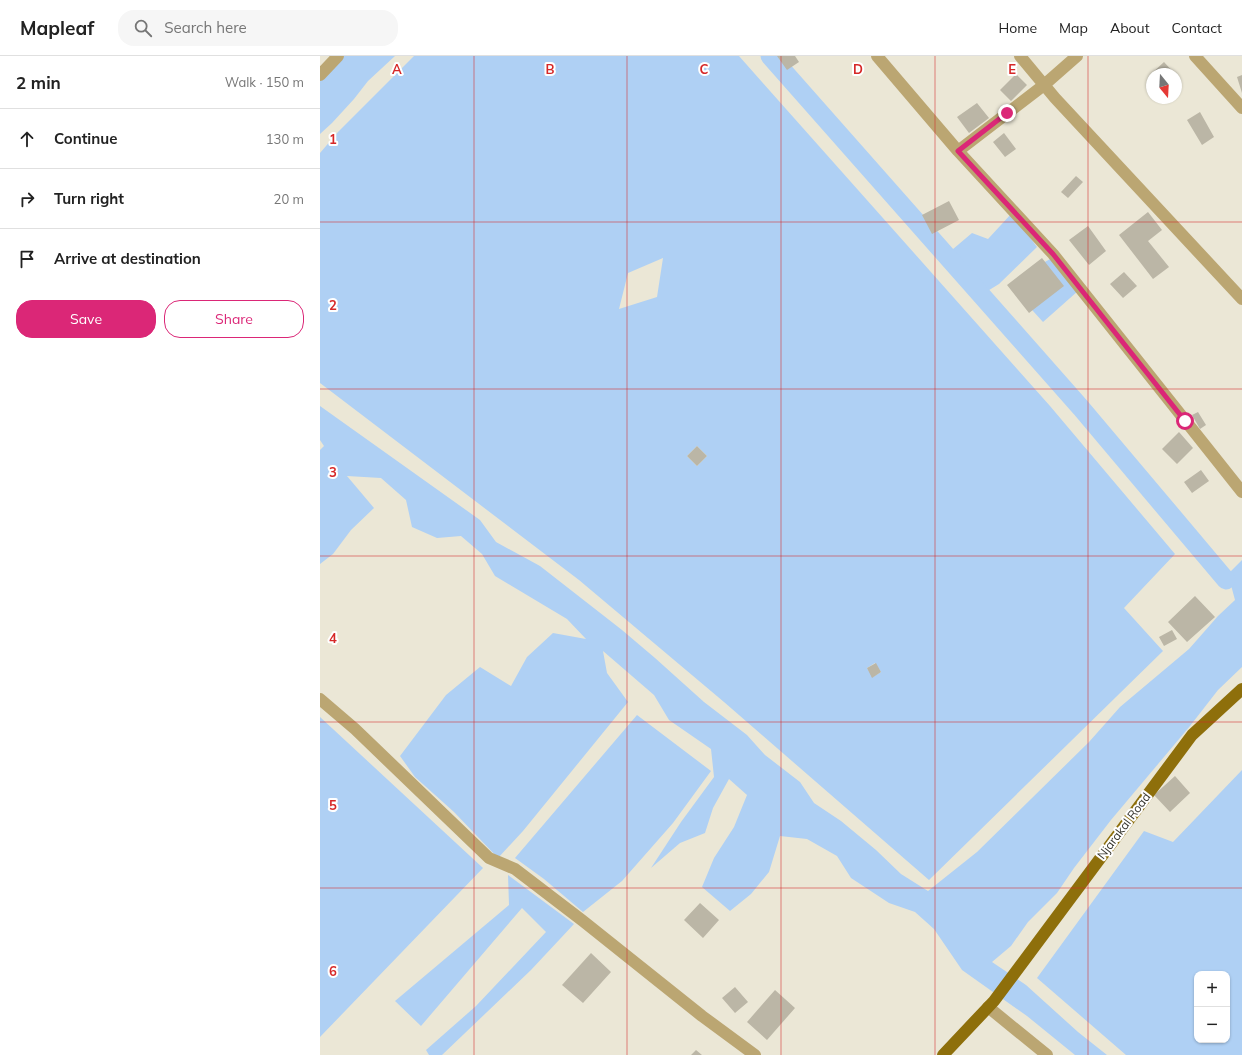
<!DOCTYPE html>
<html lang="en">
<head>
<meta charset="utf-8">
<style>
	body { margin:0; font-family:Mulish,sans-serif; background:#f6f6f6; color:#222 }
	.controls { position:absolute; right:12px; bottom:12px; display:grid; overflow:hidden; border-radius:8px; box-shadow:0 1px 3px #0004 }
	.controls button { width:36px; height:36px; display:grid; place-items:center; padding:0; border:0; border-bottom:1px solid #e0e0e0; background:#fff; color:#222; font:20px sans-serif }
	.compass { position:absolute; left:826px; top:12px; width:36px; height:36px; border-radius:50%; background:#fff; box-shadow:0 1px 3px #0004; rotate:162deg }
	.stop { position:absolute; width:12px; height:12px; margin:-9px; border:3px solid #db2777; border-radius:50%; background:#fff }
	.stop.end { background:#db2777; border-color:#fff; box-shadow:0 1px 4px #0008 }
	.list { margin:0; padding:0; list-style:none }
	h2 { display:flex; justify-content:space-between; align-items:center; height:52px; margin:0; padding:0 16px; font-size:17px }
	h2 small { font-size:13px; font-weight:400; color:#767676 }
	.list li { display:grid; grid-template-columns:26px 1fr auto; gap:12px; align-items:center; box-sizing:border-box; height:60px; padding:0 16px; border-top:1px solid #e0e0e0 }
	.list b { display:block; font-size:15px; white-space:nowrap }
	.list em { font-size:13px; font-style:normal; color:#767676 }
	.actions { display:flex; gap:8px; padding:12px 16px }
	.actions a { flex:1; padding:9px 0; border:1px solid #db2777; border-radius:16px; text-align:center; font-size:14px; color:#db2777 }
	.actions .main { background:#db2777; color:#fff }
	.icon { flex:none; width:22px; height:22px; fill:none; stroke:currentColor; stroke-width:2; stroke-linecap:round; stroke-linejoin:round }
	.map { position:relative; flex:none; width:922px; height:999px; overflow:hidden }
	header { display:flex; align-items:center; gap:24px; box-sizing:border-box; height:56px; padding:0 20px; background:#fff; border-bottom:1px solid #e0e0e0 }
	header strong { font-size:19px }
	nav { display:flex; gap:22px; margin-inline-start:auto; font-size:14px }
	.search { width:280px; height:36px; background:#f6f6f6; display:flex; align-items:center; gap:10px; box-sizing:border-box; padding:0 14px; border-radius:16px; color:#767676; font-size:15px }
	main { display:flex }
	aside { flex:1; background:#fff }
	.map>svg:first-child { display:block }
	.water { fill:#afd0f4; fill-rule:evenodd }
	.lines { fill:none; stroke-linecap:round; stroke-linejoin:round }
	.canal { stroke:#afd0f4; stroke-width:19 }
	.building { fill:#bbb6a6 }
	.minor { stroke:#bba672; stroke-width:12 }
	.major { stroke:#8e6f0b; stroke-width:12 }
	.route { stroke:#db2777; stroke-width:5 }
	.grid { fill:none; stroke:#d62828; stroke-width:1; stroke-opacity:0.55 }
	.labels { text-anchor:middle; stroke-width:4; stroke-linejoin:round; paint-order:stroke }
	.street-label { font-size:12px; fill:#383730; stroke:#fff }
	.grid-label { font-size:13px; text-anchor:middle; font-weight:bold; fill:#d62828; stroke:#fff; stroke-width:4; stroke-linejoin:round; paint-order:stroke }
</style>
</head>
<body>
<header>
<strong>Mapleaf</strong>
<div class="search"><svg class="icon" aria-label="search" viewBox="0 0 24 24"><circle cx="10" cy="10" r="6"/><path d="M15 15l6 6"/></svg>Search here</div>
<nav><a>Home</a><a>Map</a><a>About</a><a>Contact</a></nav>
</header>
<main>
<aside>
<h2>2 min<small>Walk · 150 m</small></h2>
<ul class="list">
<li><svg class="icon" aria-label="ahead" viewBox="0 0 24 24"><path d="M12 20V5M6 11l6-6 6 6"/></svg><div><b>Continue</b></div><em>130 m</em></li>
<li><svg class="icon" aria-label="right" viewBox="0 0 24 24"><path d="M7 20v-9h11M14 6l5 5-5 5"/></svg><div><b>Turn right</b></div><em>20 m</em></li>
<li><svg class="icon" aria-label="arrive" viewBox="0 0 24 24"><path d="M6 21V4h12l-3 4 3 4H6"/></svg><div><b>Arrive at destination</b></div></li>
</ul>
<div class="actions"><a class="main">Save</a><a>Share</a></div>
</aside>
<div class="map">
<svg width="922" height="999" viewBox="0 0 922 999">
	<rect width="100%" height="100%" fill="#ebe7d6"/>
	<!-- water -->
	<path class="water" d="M24 0H75L48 25 34 43 12 67 0 78V25Z
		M94 0H419L730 350 855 498 804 552 843 595 609 824 404 646 259 524 0 327V97L18 76ZM343 202 337 241 299 253 308 217ZM377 390 387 400 377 410 367 400ZM555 607 561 616 553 621 547 612Z
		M692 157 717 191 679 228 661 239 626 199 652 177 668 183Z
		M732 202 758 235 723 266 694 234 714 212Z
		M0 350 160 464 176 486 220 510 302 574 335 602 384 646 427 679 445 699 480 726 494 747 521 765 556 794 581 818 608 835 657 796 769 686 800 651 869 593 898 560 915 544 908 518 922 504V611L898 634 870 670 791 764 754 812 737 837 708 866 691 890 672 906 706 929 758 976 787 999H755L707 960 642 914 614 873 595 856 569 847 531 822 517 800 487 783 460 780 449 816 431 838 410 855 382 831 394 802 414 771 427 739 409 723 393 752 385 777 360 787 331 812 361 766 394 721 391 693 349 664 334 639 283 595 287 617 308 646 203 775 178 802 134 756 95 721 80 700 126 639 160 611 191 630 207 601 233 577 266 583 247 563 175 520 162 498 141 480 117 482 92 471 86 444 61 422 27 420 54 452 31 474 13 498 0 508V394L4 390 0 384Z
		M317 659 391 715 353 767 302 825 263 856 224 823 195 802Z
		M0 661 163 812 0 981Z
		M922 714V999H806L717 922 824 775 853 786ZM877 918H907V984H877Z
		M188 819 254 868 211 914 122 999H109L106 994 156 950 226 876 202 852 101 970 75 945 189 849Z"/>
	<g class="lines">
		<!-- canal -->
		<path class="canal" d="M450 0 761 352 906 524"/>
	</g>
	<!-- building -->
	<path class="building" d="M457 0H475L479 6 467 14Z
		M844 6 855 18H832V22L830 19Z
		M696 18 707 29 691 45 680 34Z
		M856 19 860 23 856 27Z
		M922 19V37L917 21Z
		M657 47 669 62 649 77 637 61Z
		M880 56 894 81 882 89 867 64Z
		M684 77 696 93 685 101 673 86Z
		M756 120 763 126 748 142 741 136Z
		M629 145 639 164 612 178 602 159Z
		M828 156 842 174 828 185 849 211 833 223 799 179Z
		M768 170 786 195 769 209 749 184Z
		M722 202 744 230 709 257 687 229Z
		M804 216 817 230 803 242 790 228Z
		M878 356 886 369 880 373 872 359Z
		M859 376 873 392 857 408 842 393Z
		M377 390 387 400 377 410 367 400Z
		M881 414 889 425 872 437 864 426Z
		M875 540 895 561 867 586 848 566Z
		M852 574 857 583 844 590 839 581Z
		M556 607 561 616 552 622 547 612Z
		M855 720 870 737 850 756 834 739Z
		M380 847 399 864 383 882 364 864Z
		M271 897 291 916 263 947 242 929Z
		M415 931 428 946 415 957 402 942Z
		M455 934 475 952 447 984 427 966Z
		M376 994 382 999H371Z"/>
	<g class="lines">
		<!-- minor -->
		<path class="minor" d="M557 0 638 95 733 198 922 436
			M700 0 735 42 922 243
			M875 0 922 52
			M0 19 18 0
			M638 95 724 29 757 0
			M0 643 35 673 169 802 195 813 263 865 382 960 435 999
			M668 951 727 999"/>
		<!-- major -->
		<path class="major" d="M623 999 674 945 872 679 922 633"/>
	</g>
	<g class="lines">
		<!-- route -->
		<path class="route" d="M687 57 638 95 733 198 865 365"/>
	</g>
	<!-- grid -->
	<path class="grid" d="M154 0V999M307 0V999M461 0V999M615 0V999M768 0V999M0 166H922M0 333H922M0 500H922M0 666H922M0 832H922"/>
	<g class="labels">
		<!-- street labels -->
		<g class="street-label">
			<text transform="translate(804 770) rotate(-53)" y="4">Njarakal Road</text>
		</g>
	</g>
	<g class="grid-label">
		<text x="77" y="18">A</text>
		<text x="230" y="18">B</text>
		<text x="384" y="18">C</text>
		<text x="538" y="18">D</text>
		<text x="692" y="18">E</text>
		<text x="13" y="88">1</text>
		<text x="13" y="254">2</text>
		<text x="13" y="421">3</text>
		<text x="13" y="587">4</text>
		<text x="13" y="754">5</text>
		<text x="13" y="920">6</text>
	</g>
</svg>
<div class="controls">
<button>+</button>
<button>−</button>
</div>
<svg class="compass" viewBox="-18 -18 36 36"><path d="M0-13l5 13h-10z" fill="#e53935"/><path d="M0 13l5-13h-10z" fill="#767676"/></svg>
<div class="stop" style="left:865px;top:365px"></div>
<div class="stop end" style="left:687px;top:57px"></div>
</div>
</main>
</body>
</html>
